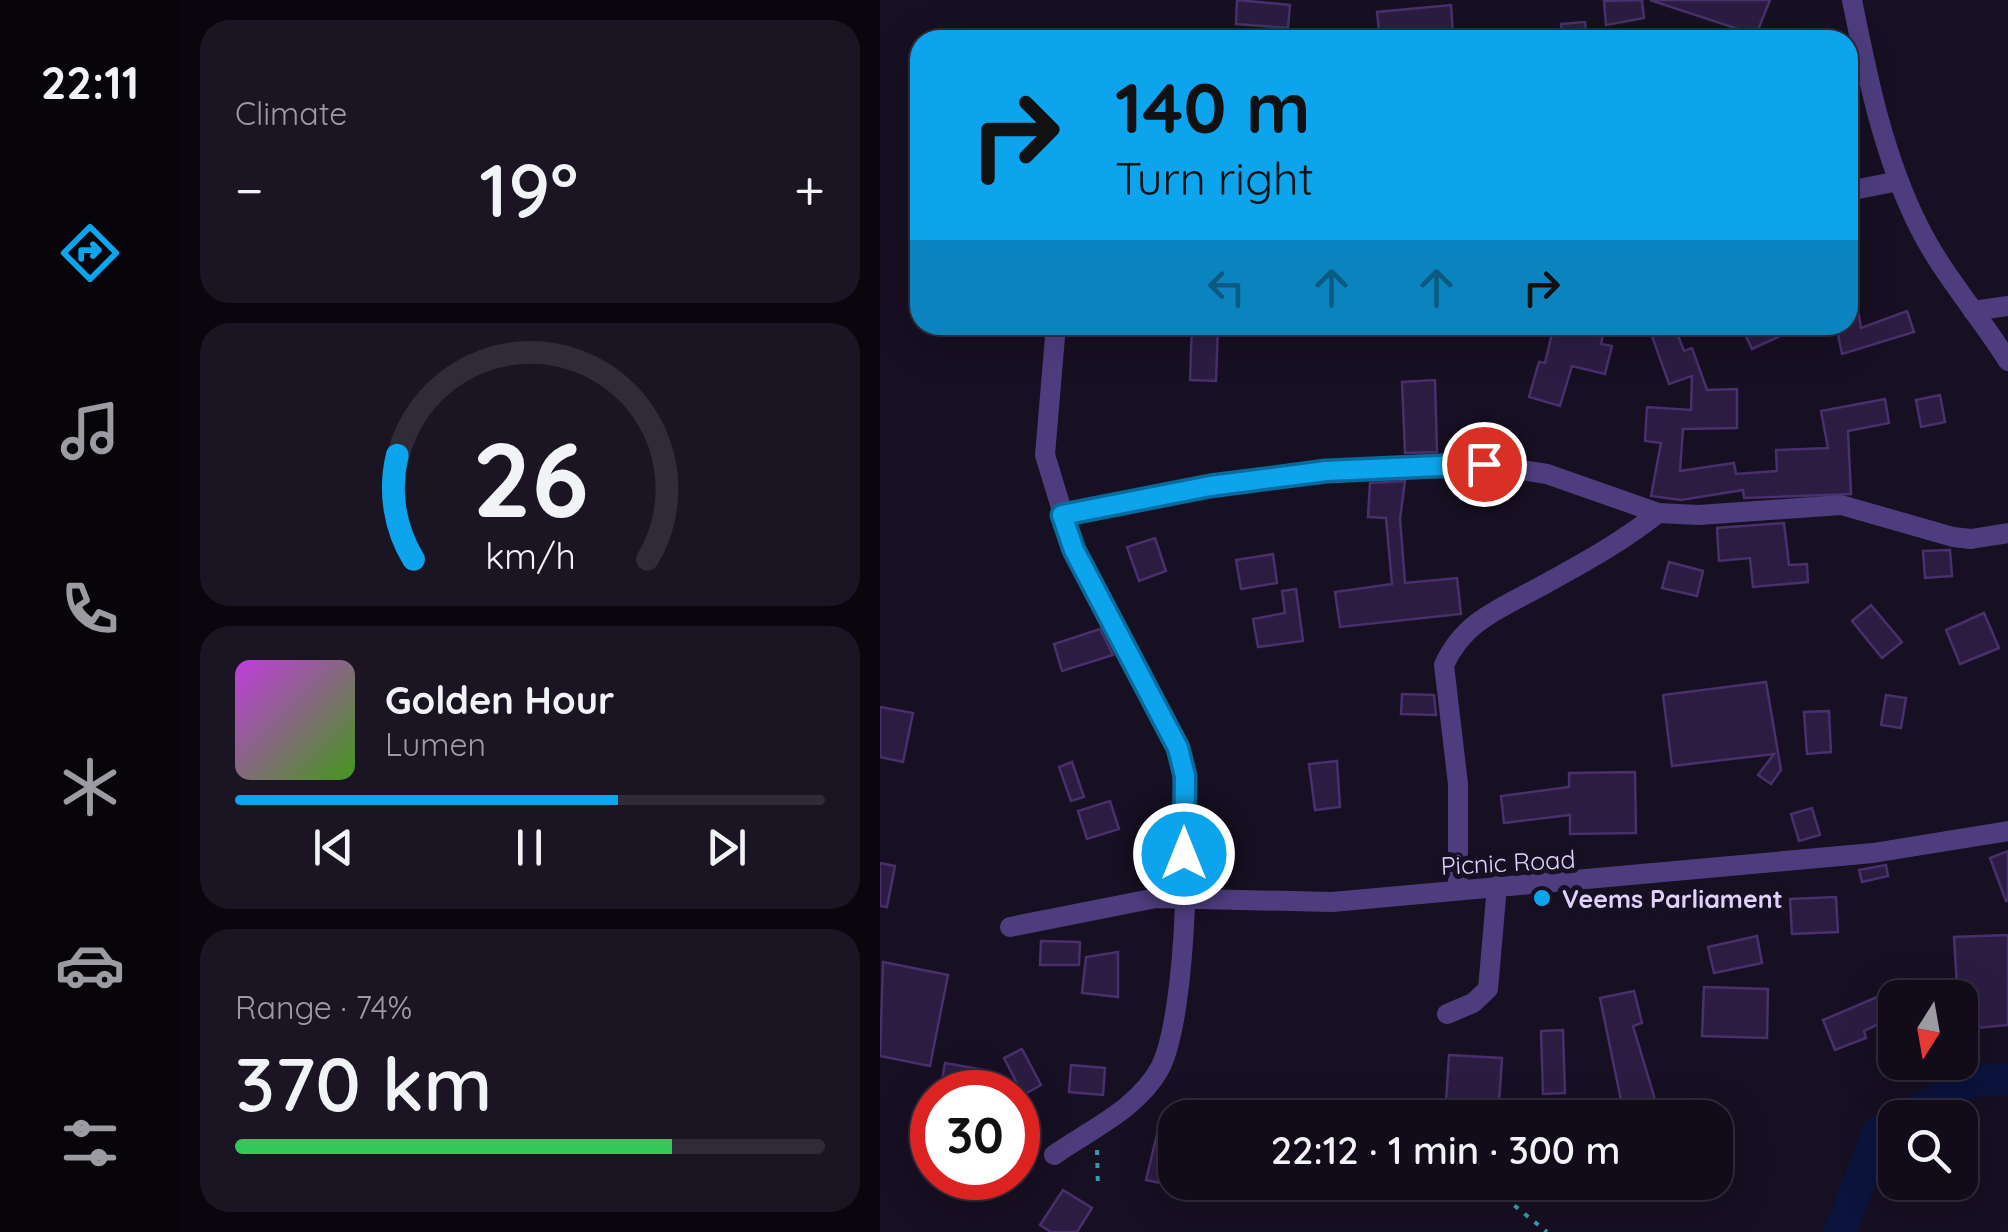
<!DOCTYPE html>
<meta charset="utf-8">
<style>
body{margin:0;font-family:Quicksand,sans-serif;background:#1a1423;color:#f1f3f6;height:100vh;display:flex;flex-direction:column;font-size:38px;white-space:nowrap}
*{box-sizing:border-box;margin:0}
p{font-size:32px;color:#9c9ba2}
.icon{flex:none;width:55px;height:55px;fill:none;stroke:currentColor;stroke-width:2;stroke-linecap:round;stroke-linejoin:round}
.map{position:relative;flex:1;overflow:hidden}
.sheet{display:flex;flex-direction:column;gap:20px;padding:20px;background:#09060e;width:700px}
.sheet>*{flex:none}
.guide{position:absolute;left:30px;top:30px;width:948px;height:305px;border-radius:30px;box-shadow:0 10px 40px #0002,0 0 0 2px #302b39;background:#0da4ee;color:#111;overflow:hidden}
.needle{width:65px;rotate:191deg}
.controls{position:absolute;left:998px;top:980px;display:grid;gap:20px}
.controls a{display:grid;place-items:center;width:100px;height:100px;border-radius:20px;background:#110b1a;box-shadow:0 10px 40px #0002,0 0 0 2px #302b39;font-size:50px}
.speed{position:absolute;left:30px;top:1070px;display:flex;gap:20px;font-size:50px;font-weight:700;text-align:center}
.speed>*{display:grid;place-content:center;width:130px;height:130px;border-radius:50%;background:#110b1a;box-shadow:0 10px 40px #0002,0 0 0 2px #302b39;line-height:1}
.speed .limit{border:15px solid #d22;background:#fff;color:#111}
.pin{position:absolute;display:grid;place-items:center;width:85px;height:85px;color:#fff;margin:-42px;border:5px solid #fff;border-radius:50%;box-shadow:0 2px 10px #0007}
.me{position:absolute;width:110px;margin:-55px;rotate:0deg;stroke-linejoin:round;filter:drop-shadow(0 0 8px #0008)}
.turn{display:flex;align-items:center;gap:35px;height:210px;padding:0 40px;font-size:45px}
.turn .icon{width:130px;height:130px;stroke-width:2.5}
.turn b{display:block;font-size:70px;line-height:85px}
.lanes{display:flex;align-items:center;height:95px;padding:0 40px;background:#0003;justify-content:center;gap:50px;direction:ltr}
.lanes .off{opacity:.35}
.big{font-size:75px;font-weight:600;line-height:1.1}
.sheet .card{flex:1;display:flex;flex-direction:column;justify-content:center;gap:15px;min-width:0;padding:0 35px;border-radius:30px;background:#1a1423}
.sheet .dial{align-items:center;gap:0}
.dial svg{height:260px;overflow:visible;fill:none;stroke:#302b39;stroke-width:7;stroke-linecap:round;text-anchor:middle}
.dial text{fill:#f1f3f6;stroke:none}
.song{display:flex;align-items:center;gap:30px}
.cover{width:120px;height:120px;border-radius:15px;background:linear-gradient(135deg,hsl(290 70% 55%),hsl(100 70% 35%))}
.played{height:10px;border-radius:5px;background:linear-gradient(90deg,#0da4ee 65%,#302b39 65%)}
.keys{display:flex;justify-content:space-around;direction:ltr}
.heat{display:flex;justify-content:space-between;align-items:center;font-size:55px;direction:ltr}
.charge{height:15px;border-radius:8px;background:linear-gradient(90deg,#34c759 74%,#302b39 0)}
.trip{position:absolute;left:278px;top:1100px;width:575px;height:100px;border-radius:30px;background:#110b1a;box-shadow:0 10px 40px #0002,0 0 0 2px #302b39;font-weight:600;line-height:100px;text-align:center}
main{display:flex;flex:1;min-height:0}
.dock{display:flex;flex-direction:column;width:180px;justify-content:space-around;align-items:center;background:#07040a;color:#9c9ba2}
.dock .icon{width:70px;height:70px}
.dock .on{color:#0da4ee}
.dock b{font-size:45px;color:#f1f3f6}
.map>svg:first-child{display:block}
.lines{fill:none;stroke-linecap:round;stroke-linejoin:round}
.river{stroke:#0c133d;stroke-width:32}
.building{fill:#2c1c42;stroke:#492f6c;stroke-width:2.5}
.path{stroke:#359aae;stroke-width:4;stroke-dasharray:5 8;stroke-linecap:butt}
.minor{stroke:#4e3d7e;stroke-width:20}
.route-casing{stroke:#086b9b;stroke-width:25}
.route{stroke:#0da4ee;stroke-width:18}
.poi-dot{fill:#0da4ee;stroke:#170f22;stroke-width:4}
.labels{text-anchor:middle;dominant-baseline:central;stroke-width:10;stroke-linejoin:round;paint-order:stroke}
.street-label{font-size:25px;fill:#e1d2fd;stroke:#170f22}
.poi-label{font-size:25px;font-weight:bold;fill:#e1d2fd;stroke:#170f22;text-anchor:start}
</style>
<main>
<nav class="dock">
<b>22:11</b>
<svg class="icon on" aria-label="directions" viewBox="0 0 24 24"><path d="M12 3l9 9-9 9-9-9zM9 14v-3h6M13 9l2 2-2 2"/></svg>
<svg class="icon" aria-label="music" viewBox="0 0 24 24"><path d="M9 18V5l10-2v13"/><circle cx="6" cy="18" r="3"/><circle cx="16" cy="16" r="3"/></svg>
<svg class="icon" aria-label="phone" viewBox="0 0 24 24"><path d="M5 4h4l2 5-3 2q2 4 5 5l2-3 5 2v4C11 20 4 13 5 4z"/></svg>
<svg class="icon" aria-label="climate" viewBox="0 0 24 24"><path d="M12 3v18M4 7l16 10M4 17L20 7"/></svg>
<svg class="icon" aria-label="car" viewBox="0 0 24 24"><path d="M5 17H2v-5l4-1 3-4h7l3 4 3 1v5h-3M9 17h6M6 11h13"/><circle cx="7" cy="17" r="2"/><circle cx="17" cy="17" r="2"/></svg>
<svg class="icon" aria-label="filters" viewBox="0 0 24 24"><path d="M4 7h16M4 17h16"/><circle cx="9" cy="7" r="2"/><circle cx="15" cy="17" r="2"/></svg>
</nav>
<section class="sheet">
<div class="card"><p>Climate</p>
<div class="heat"><a>−</a><b class="big">19°</b><a>+</a></div>
</div>
<div class="card dial"><svg viewBox="0 0 100 80">
<path d="M14 69A42 42 0 1 1 86 69"/>
<path d="M14 69A42 42 0 0 1 9 37" stroke="#0da4ee"/>
<text x="50" y="56" font-size="32" font-weight="700">26</text>
<text x="50" y="72" font-size="11">km/h</text>
</svg></div>
<div class="card">
<div class="song"><i class="cover"></i><div><b>Golden Hour</b><p>Lumen</p></div></div>
<div class="played"></div>
<div class="keys"><svg class="icon" aria-label="previous" viewBox="0 0 24 24"><path d="M18 5L8 12l10 7zM5 5v14"/></svg><svg class="icon" aria-label="pause" viewBox="0 0 24 24"><path d="M8 5v14M16 5v14"/></svg><svg class="icon" aria-label="next" viewBox="0 0 24 24"><path d="M6 5l10 7-10 7zM19 5v14"/></svg></div>
</div>
<div class="card"><p>Range · 74%</p><b class="big">370 km</b><div class="charge"></div></div>
</section>
<div class="map">
<svg width="1128" height="1232" viewBox="0 0 1128 1232">
<rect width="100%" height="100%" fill="#170f22"/>
<g class="lines">
<g class="river">
<polyline points="1025,1118 1091,1081 1128,1079"/>
<polyline points="960,1232 998,1133 1015,1123"/>
</g>
</g>
<g class="building">
<polygon points="357,0 410,5 408,28 356,24"/>
<polygon points="762,0 764,18 726,25 724,1"/>
<polygon points="770,0 890,0 876,35"/>
<polygon points="571,5 573,35 500,40 497,12"/>
<polygon points="705,22 707,40 683,40 681,24"/>
<polygon points="975,293 981,328 1027,311 1034,332 962,354 956,325 968,325 968,294"/>
<polygon points="312,325 338,325 336,381 310,380"/>
<polygon points="674,325 725,325 721,344 732,346 725,374 692,366 680,406 649,397 659,362 665,363"/>
<polygon points="768,325 794,325 804,351 812,348 827,390 857,389 857,428 803,429 800,471 854,463 856,474 897,471 896,450 948,448 941,411 1005,399 1009,423 968,431 971,494 864,498 863,490 801,500 771,496 781,443 765,441 767,407 811,410 812,376 789,384"/>
<polygon points="873,325 924,325 872,349 863,330"/>
<polygon points="555,380 557,452 525,453 522,382"/>
<polygon points="1060,395 1065,422 1041,427 1036,400"/>
<polygon points="525,481 520,519 525,583 577,578 581,614 460,627 455,592 512,584 506,518 488,517 490,483"/>
<polygon points="904,523 909,565 927,564 928,582 873,587 870,558 839,561 837,528"/>
<polygon points="275,538 286,571 259,581 247,547"/>
<polygon points="1070,550 1072,576 1045,578 1043,551"/>
<polygon points="393,554 397,583 361,589 356,560"/>
<polygon points="789,562 823,571 817,596 782,588"/>
<polygon points="416,589 423,641 378,647 373,619 405,613 402,591"/>
<polygon points="991,605 1022,642 1002,658 972,621"/>
<polygon points="1104,613 1119,648 1080,664 1066,630"/>
<polygon points="220,629 233,655 182,671 174,644"/>
<polygon points="886,682 901,770 891,784 878,775 894,754 792,766 783,695"/>
<polygon points="522,694 554,695 556,715 521,714"/>
<polygon points="1006,695 1026,698 1021,728 1001,725"/>
<polygon points="0,707 33,713 23,762 0,757"/>
<polygon points="949,711 951,752 927,754 924,712"/>
<polygon points="457,761 460,807 435,810 429,764"/>
<polygon points="192,762 204,797 191,801 179,767"/>
<polygon points="755,772 756,833 690,834 690,815 624,823 621,796 689,787 689,773"/>
<polygon points="230,801 239,829 207,839 198,811"/>
<polygon points="932,808 940,835 919,841 911,814"/>
<polygon points="1128,851 1128,901 1126,901 1110,858"/>
<polygon points="0,863 15,866 7,907 0,906"/>
<polygon points="1006,865 1008,876 982,882 979,870"/>
<polygon points="956,897 958,932 912,934 910,899"/>
<polygon points="1128,935 1128,1025 1087,1029 1083,986 1077,986 1074,937"/>
<polygon points="877,936 882,963 834,973 828,947"/>
<polygon points="161,941 200,942 199,965 160,965"/>
<polygon points="238,952 238,997 202,993 206,957"/>
<polygon points="3,962 68,975 50,1066 0,1056"/>
<polygon points="824,987 888,989 887,1038 822,1036"/>
<polygon points="754,991 762,1023 753,1026 776,1103 743,1110 720,998"/>
<polygon points="1009,992 1015,1016 984,1031 986,1038 955,1050 943,1020"/>
<polygon points="683,1030 685,1093 663,1094 661,1031"/>
<polygon points="142,1049 161,1085 143,1095 124,1058"/>
<polygon points="569,1055 622,1058 618,1118 565,1118"/>
<polygon points="65,1063 99,1069 94,1092 60,1092"/>
<polygon points="191,1065 225,1068 223,1095 189,1092"/>
<polygon points="280,1122 295,1126 295,1186 266,1180"/>
<polygon points="690,1182 712,1182 711,1198 690,1197"/>
<polygon points="183,1190 212,1208 197,1232 171,1232 160,1225"/>
</g>
<g class="lines">
<g class="path">
<polyline points="217,1150 218,1189"/>
<polyline points="626,1182 630,1202 667,1232"/>
</g>
<g class="minor">
<path d="M972,0C988,79 1003,155 1039,227C1063,275 1100,316 1128,361"/>
<polyline points="968,191 1019,181"/>
<polyline points="1093,311 1128,306"/>
<polyline points="182,515 330,486 445,471 604,464 667,474 778,513 819,515 961,505 1073,537 1091,539 1128,533"/>
<path d="M578,887V784L564,665C585,619 624,607 665,584C703,563 745,540 778,513"/>
<polyline points="130,927 276,898 452,902 993,853 1128,831"/>
<polyline points="567,1014 593,1003 608,989 617,886"/>
<path d="M174,1155C209,1130 258,1109 280,1068C308,1014 312,808 298,748L194,550L165,455L176,325"/>
</g>
</g>
<g class="lines">
<g class="route-casing">
<polyline id="route" points="304,854 305,776 298,748 194,550 182,515 330,486 446,471 604,464"/>
</g>
<use href="#route" class="route"/>
</g>
<circle class="poi-dot" cx="662" cy="898" r="10"/>
<g class="labels">
<g class="street-label">
<text transform="translate(628 862) rotate(-3)">Picnic Road</text>
</g>
<g class="poi-label">
<text x="682" y="898">Veems Parliament</text>
</g>
</g>
</svg>
<div class="controls">
<a><svg class="needle" viewBox="-14 -14 28 28"><path d="M0-13l5 13h-10z" fill="#e53935"/><path d="M0 13l5-13h-10z" fill="#9c9ba2"/></svg></a>
<a><svg class="icon" aria-label="search" viewBox="0 0 24 24"><circle cx="10" cy="10" r="6"/><path d="M15 15l6 6"/></svg></a>
</div>
<div class="speed"><div class="limit">30</div></div>
<div class="pin" style="left:604px;top:464px;background:#d93025"><svg class="icon" aria-label="arrive" viewBox="0 0 24 24"><path d="M6 21V4h12l-3 4 3 4H6"/></svg></div>
<svg class="me" style="left:304px;top:854px" viewBox="-20 -20 40 40"><circle r="17" fill="#0da4ee" stroke="#fff" stroke-width="3"/><path d="M0-11L8 9 0 5-8 9z" fill="#fff"/></svg>
<div class="trip">22:12 · 1 min · 300 m</div>
<div class="guide">
<div class="turn"><svg class="icon" aria-label="right" viewBox="0 0 24 24"><path d="M7 20v-9h11M14 6l5 5-5 5"/></svg><div><b>140 m</b>Turn right</div></div>
<div class="lanes"><svg class="icon off" aria-label="left" viewBox="0 0 24 24"><path d="M17 20v-9H6M10 6l-5 5 5 5"/></svg><svg class="icon off" aria-label="ahead" viewBox="0 0 24 24"><path d="M12 20V5M6 11l6-6 6 6"/></svg><svg class="icon off" aria-label="ahead" viewBox="0 0 24 24"><path d="M12 20V5M6 11l6-6 6 6"/></svg><svg class="icon" aria-label="right" viewBox="0 0 24 24"><path d="M7 20v-9h11M14 6l5 5-5 5"/></svg></div>
</div>
</div>
</main>
